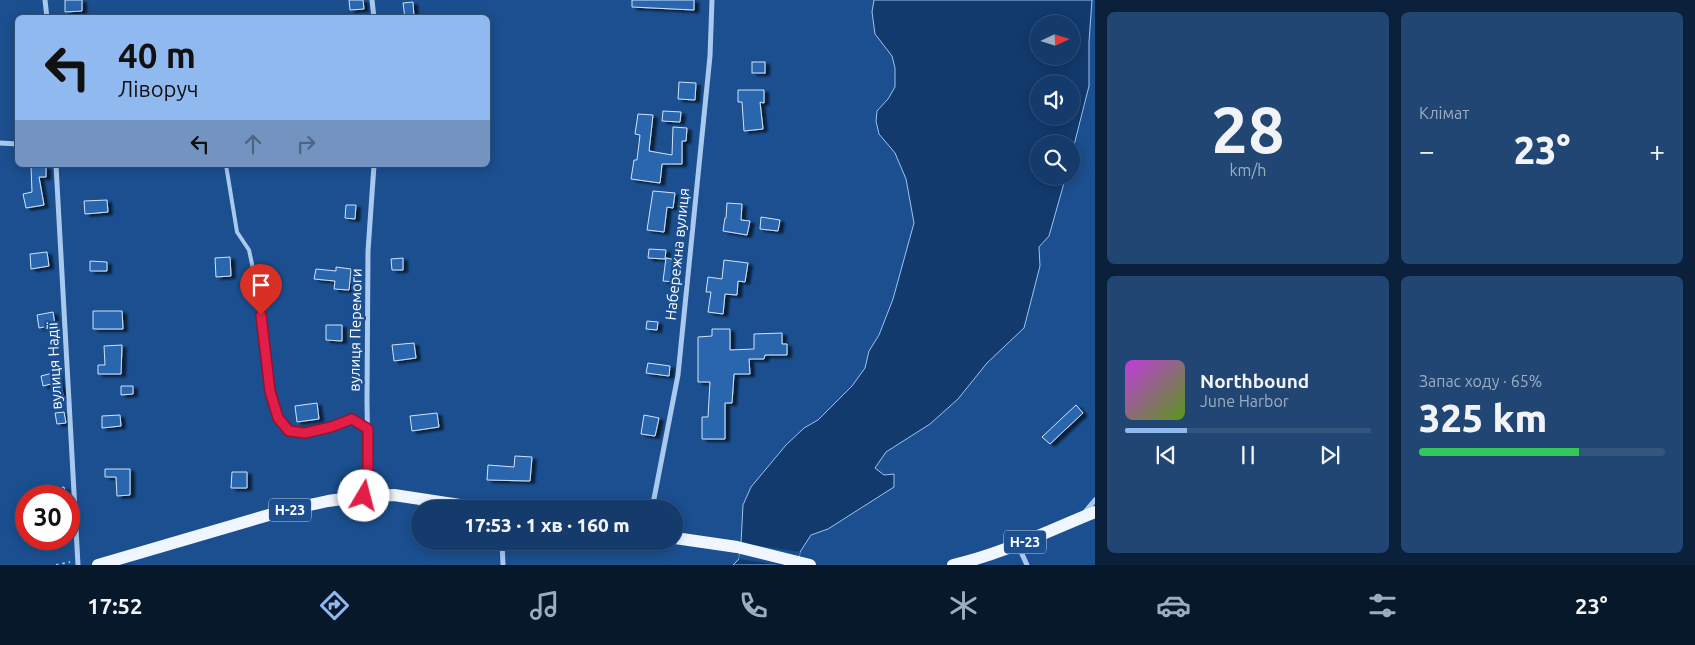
<!DOCTYPE html>
<html lang="uk">
<meta charset="utf-8">
<style>
body{margin:0;font-family:Ubuntu,sans-serif;background:#214673;color:#f1f3f6;height:100vh;display:flex;flex-direction:column;font-size:19px;white-space:nowrap}
*{box-sizing:border-box;margin:0}
p{font-size:16px;color:#9dadc1}
.icon{flex:none;width:28px;height:28px;fill:none;stroke:currentColor;stroke-width:2;stroke-linecap:round;stroke-linejoin:round}
.map{position:relative;flex:1;overflow:hidden}
.sheet{display:flex;flex-direction:column;gap:12px;padding:12px;background:#0b203b;width:600px}
.sheet>*{flex:none}
.hud{position:absolute;left:15px;top:15px;width:475px;height:152px;border-radius:8px;box-shadow:0 2px 12px #0003,0 0 0 1px #33557e;background:#90b9f0;color:#111;overflow:hidden}
.needle{width:32px;rotate:86deg}
.fabs{position:absolute;left:1030px;top:15px;display:grid;gap:10px}
.fabs a{display:grid;place-items:center;width:50px;height:50px;border-radius:50%;background:#143b6b;box-shadow:0 2px 12px #0003,0 0 0 1px #33557e;font-size:25px}
.speed{position:absolute;left:15px;top:485px;display:flex;gap:10px;font-size:25px;font-weight:700;text-align:center}
.speed>*{display:grid;place-content:center;width:65px;height:65px;border-radius:50%;background:#143b6b;box-shadow:0 2px 12px #0003,0 0 0 1px #33557e;line-height:1}
.speed .limit{border:8px solid #d22;background:#fff;color:#111}
.pin{position:absolute;display:grid;place-items:center;width:42px;height:42px;color:#fff;margin:-51px -21px;border-radius:50% 50% 50% 0;rotate:-45deg;box-shadow:0 0 5px #0007}
.pin .icon{rotate:45deg}
.me{position:absolute;width:55px;margin:-28px;rotate:8deg;stroke-linejoin:round;filter:drop-shadow(0 0 4px #0008)}
.turn{display:flex;align-items:center;gap:18px;height:105px;padding:0 20px;font-size:22px}
.turn .icon{width:65px;height:65px;stroke-width:2.5}
.turn b{display:block;font-size:35px;line-height:42px}
.lanes{display:flex;align-items:center;height:48px;padding:0 20px;background:#0003;justify-content:center;gap:25px;direction:ltr}
.lanes .off{opacity:.35}
.big{font-size:38px;font-weight:800;line-height:1.1}
.sheet .tile{flex:1;display:flex;flex-direction:column;justify-content:center;gap:8px;min-width:0;padding:0 18px;border-radius:8px;background:#214673}
.sheet .dial{align-items:center;gap:0}
.dial b{font-size:65px;line-height:1}
.song{display:flex;align-items:center;gap:15px}
.cover{width:60px;height:60px;border-radius:8px;background:linear-gradient(135deg,hsl(290 70% 55%),hsl(90 70% 35%))}
.played{height:5px;border-radius:2px;background:linear-gradient(90deg,#90b9f0 25%,#33557e 25%)}
.keys{display:flex;justify-content:space-around;direction:ltr}
.heat{display:flex;justify-content:space-between;align-items:center;font-size:28px;direction:ltr}
.charge{height:8px;border-radius:4px;background:linear-gradient(90deg,#34c759 65%,#33557e 0)}
.sheet .tiles{flex:1;display:grid;gap:12px;grid-template-columns:repeat(2,1fr)}
.trip{position:absolute;left:411px;top:500px;width:272px;height:50px;border-radius:25px;background:#143b6b;box-shadow:0 2px 12px #0003,0 0 0 1px #33557e;font-weight:800;line-height:50px;text-align:center}
.tab-bar{display:flex;height:80px;justify-content:space-around;align-items:center;background:#08182b;color:#9dadc1}
.tab-bar .icon{width:35px;height:35px}
.tab-bar .current{color:#90b9f0}
.tab-bar b{font-size:22px;color:#f1f3f6}
main{display:flex;flex:1;min-height:0}
.map>svg:first-child{display:block}
.water{fill:#123a6d;stroke:#9cc4f0;fill-rule:evenodd}
.pier{fill:#1b4f8f}
.building{fill:#2a66ad;stroke:#cfe3fa;filter:url(#shadow)}
.lines{fill:none;stroke-linecap:round;stroke-linejoin:round}
.path{stroke:#a9c9ee;stroke-width:2;stroke-dasharray:2.5 4;stroke-linecap:butt}
.service{stroke:#a9c9ee;stroke-width:4}
.minor{stroke:#a9c9ee;stroke-width:5}
.primary{stroke:#f0f6ff;stroke-width:12}
.route-casing{stroke:#92132f;stroke-width:12}
.route{stroke:#e11d48;stroke-width:9}
.labels{text-anchor:middle;dominant-baseline:central;stroke-width:5;stroke-linejoin:round;paint-order:stroke}
.shield{fill:#1b4f8f;stroke:#bbcadd;stroke-width:1}
.shield-label{font-size:14px;font-weight:bold;fill:#fff}
.street-label{font-size:15px;fill:#fff;stroke:#1b4f8f}
</style>
<main>
<div class="map">
<svg width="1095" height="565" viewBox="0 0 1095 565">
<defs>
<filter id="shadow"><feDropShadow dx="4.5" dy="2.5" stdDeviation="1" flood-color="#0009"/></filter>
</defs>
<rect width="100%" height="100%" fill="#1b4f8f"/>
<path class="water" d="M874,0H1092L1089,42V86L1071,157V144H1039V176H1066L1049,236L1039,247L1040,266L1024,328L987,363L958,399L930,424L886,452L875,468L884,475L894,474V487L828,529L811,535L800,552L798,565H733L739,559L741,543L743,505L751,487L786,445L804,428L818,420L852,386L865,368L869,351L879,335L893,299L914,223L906,179L895,153L879,134L876,121L877,111L888,99L895,87V68L892,56L875,34L872,12ZM1039,24H1071V56H1039ZM1039,84H1071V116H1039Z"/>
<polygon class="pier" points="741,543 800,552 798,565 779,565 739,559"/>
<g class="building">
<polygon points="65,0 82,0 82,11 65,12"/>
<polygon points="349,0 363,0 364,9 350,10"/>
<polygon points="632,0 694,0 694,10 632,7"/>
<polygon points="413,2 414,18 405,18 403,3"/>
<rect x="752" y="62" width="13" height="11"/>
<polygon points="679,82 696,83 695,100 678,99"/>
<polygon points="738,90 764,90 764,103 760,102 763,129 744,131 742,102 738,102"/>
<polygon points="663,111 681,112 680,122 662,121"/>
<polygon points="638,114 653,115 649,151 672,155 673,127 687,128 686,141 682,141 682,164 662,164 660,183 631,179 634,160 637,160 640,135 635,134"/>
<polygon points="31,166 46,167 46,177 39,177 44,205 26,208 23,194 32,192"/>
<polygon points="653,191 675,193 673,208 667,207 664,232 647,230"/>
<polygon points="107,200 108,212 85,214 84,201"/>
<polygon points="727,203 742,204 741,220 750,221 747,235 723,231 725,218 726,218"/>
<polygon points="346,205 356,205 355,219 345,218"/>
<polygon points="761,217 780,220 778,231 760,229"/>
<polygon points="649,249 666,250 665,259 648,258"/>
<polygon points="47,252 49,266 31,269 30,254"/>
<polygon points="230,257 231,276 216,277 215,258"/>
<polygon points="403,258 403,270 392,270 391,259"/>
<polygon points="666,258 677,260 675,282 663,281"/>
<polygon points="724,260 748,263 745,282 738,281 737,295 725,294 723,314 708,312 711,292 706,292 708,277 722,279"/>
<polygon points="90,261 107,262 107,271 90,271"/>
<polygon points="336,267 351,269 349,290 334,289 335,281 314,279 316,269 336,271"/>
<polygon points="93,311 122,311 123,329 93,329"/>
<polygon points="53,312 55,325 39,328 37,315"/>
<polygon points="647,321 658,322 657,330 646,329"/>
<polygon points="326,325 342,325 342,341 326,340"/>
<polygon points="712,329 730,329 730,350 754,349 754,334 782,333 782,344 787,344 787,355 765,355 764,359 749,359 750,374 734,374 732,403 725,403 725,439 702,439 702,417 708,417 710,382 698,382 698,337 712,336"/>
<polygon points="414,343 416,358 394,361 392,345"/>
<polygon points="122,345 121,374 98,374 98,365 105,365 104,346"/>
<polygon points="648,363 670,366 669,376 646,373"/>
<polygon points="57,372 63,395 53,397 51,384 43,386 41,376"/>
<polygon points="121,386 133,386 133,394 121,395"/>
<polygon points="317,403 319,419 297,422 295,406"/>
<polygon points="1076,405 1083,413 1050,444 1042,437"/>
<polygon points="64,412 66,423 57,424 55,413"/>
<polygon points="437,413 439,427 412,431 410,416"/>
<polygon points="120,415 121,426 102,428 102,416"/>
<polygon points="644,415 659,418 655,436 641,434"/>
<polygon points="515,456 532,457 530,481 487,480 488,465 514,467"/>
<polygon points="105,469 130,469 130,495 117,496 116,477 105,477"/>
<polygon points="232,472 247,472 247,488 231,488"/>
<polygon points="64,487 67,496 41,496 40,492"/>
</g>
<g class="lines">
<polyline class="path" points="56,565 70,562"/>
<polyline class="service" points="226,165 237,232 249,250 255,278 270,391 278,418 289,431 305,433 331,427 352,419 368,429"/>
<g class="minor">
<polyline points="45,0 47,18"/>
<polyline points="372,0 374,18"/>
<polyline points="0,143 18,144"/>
<polyline points="56,165 78,565"/>
<polyline points="364,496 368,471 367,401 368,251 374,165"/>
<polyline points="652,509 678,375 710,56 712,0"/>
<polyline points="1085,512 1095,500"/>
<polyline points="502,541 503,565"/>
<polyline points="1018,545 1027,565"/>
</g>
<g class="primary">
<polyline points="675,538 737,547 810,565"/>
<polyline points="98,565 286,510 328,501 364,496 394,495 486,509"/>
<path d="M953,565C1002,554 1048,531 1095,512"/>
</g>
</g>
<g class="lines">
<g class="route-casing">
<polyline id="route" points="261,315 270,391 278,418 289,431 305,433 331,427 352,419 368,429 368,471 364,496"/>
</g>
<use href="#route" class="route"/>
</g>
<g class="labels">
<g class="shield">
<rect x="269" y="498.5" width="42" height="23" rx="4"/>
<rect x="1004" y="530.5" width="42" height="23" rx="4"/>
</g>
<g class="shield-label">
<text x="290" y="510">Н-23</text>
<text x="1025" y="542">Н-23</text>
</g>
<g class="street-label">
<text transform="translate(677 254) rotate(-84)">Набережна вулиця</text>
<text transform="translate(355 330) rotate(-89)">вулиця Перемоги</text>
<text transform="translate(54 366) rotate(-93)">вулиця Надії</text>
</g>
</g>
</svg>
<div class="fabs">
<a><svg class="needle" viewBox="-14 -14 28 28"><path d="M0-13l5 13h-10z" fill="#e53935"/><path d="M0 13l5-13h-10z" fill="#9dadc1"/></svg></a>
<a><svg class="icon" aria-label="sound" viewBox="0 0 24 24"><path d="M4 9h4l5-4v14l-5-4H4zM17 9q2 3 0 6"/></svg></a>
<a><svg class="icon" aria-label="search" viewBox="0 0 24 24"><circle cx="10" cy="10" r="6"/><path d="M15 15l6 6"/></svg></a>
</div>
<div class="speed"><div class="limit">30</div></div>
<div class="pin" style="left:261px;top:315px;background:#d93025"><svg class="icon" aria-label="arrive" viewBox="0 0 24 24"><path d="M6 21V4h12l-3 4 3 4H6"/></svg></div>
<svg class="me" style="left:364px;top:496px" viewBox="-20 -20 40 40"><circle r="19" fill="#fff"/><path d="M0-13L10 11 0 6-10 11z" fill="#e11d48"/></svg>
<div class="trip">17:53 · 1 хв · 160 m</div>
<div class="hud">
<div class="turn"><svg class="icon" aria-label="left" viewBox="0 0 24 24"><path d="M17 20v-9H6M10 6l-5 5 5 5"/></svg><div><b>40 m</b>Ліворуч</div></div>
<div class="lanes"><svg class="icon" aria-label="left" viewBox="0 0 24 24"><path d="M17 20v-9H6M10 6l-5 5 5 5"/></svg><svg class="icon off" aria-label="ahead" viewBox="0 0 24 24"><path d="M12 20V5M6 11l6-6 6 6"/></svg><svg class="icon off" aria-label="right" viewBox="0 0 24 24"><path d="M7 20v-9h11M14 6l5 5-5 5"/></svg></div>
</div>
</div>
<section class="sheet">
<div class="tiles">
<div class="tile dial"><b>28</b><p>km/h</p></div>
<div class="tile"><p>Клімат</p>
<div class="heat"><a>−</a><b class="big">23°</b><a>+</a></div>
</div>
<div class="tile">
<div class="song"><i class="cover"></i><div><b>Northbound</b><p>June Harbor</p></div></div>
<div class="played"></div>
<div class="keys"><svg class="icon" aria-label="previous" viewBox="0 0 24 24"><path d="M18 5L8 12l10 7zM5 5v14"/></svg><svg class="icon" aria-label="pause" viewBox="0 0 24 24"><path d="M8 5v14M16 5v14"/></svg><svg class="icon" aria-label="next" viewBox="0 0 24 24"><path d="M6 5l10 7-10 7zM19 5v14"/></svg></div>
</div>
<div class="tile"><p>Запас ходу · 65%</p><b class="big">325 km</b><div class="charge"></div></div>
</div>
</section>
</main>
<nav class="tab-bar">
<b>17:52</b>
<svg class="icon current" aria-label="directions" viewBox="0 0 24 24"><path d="M12 3l9 9-9 9-9-9zM9 14v-3h6M13 9l2 2-2 2"/></svg>
<svg class="icon" aria-label="music" viewBox="0 0 24 24"><path d="M9 18V5l10-2v13"/><circle cx="6" cy="18" r="3"/><circle cx="16" cy="16" r="3"/></svg>
<svg class="icon" aria-label="phone" viewBox="0 0 24 24"><path d="M5 4h4l2 5-3 2q2 4 5 5l2-3 5 2v4C11 20 4 13 5 4z"/></svg>
<svg class="icon" aria-label="climate" viewBox="0 0 24 24"><path d="M12 3v18M4 7l16 10M4 17L20 7"/></svg>
<svg class="icon" aria-label="car" viewBox="0 0 24 24"><path d="M5 17H2v-5l4-1 3-4h7l3 4 3 1v5h-3M9 17h6M6 11h13"/><circle cx="7" cy="17" r="2"/><circle cx="17" cy="17" r="2"/></svg>
<svg class="icon" aria-label="filters" viewBox="0 0 24 24"><path d="M4 7h16M4 17h16"/><circle cx="9" cy="7" r="2"/><circle cx="15" cy="17" r="2"/></svg>
<b>23°</b>
</nav>
